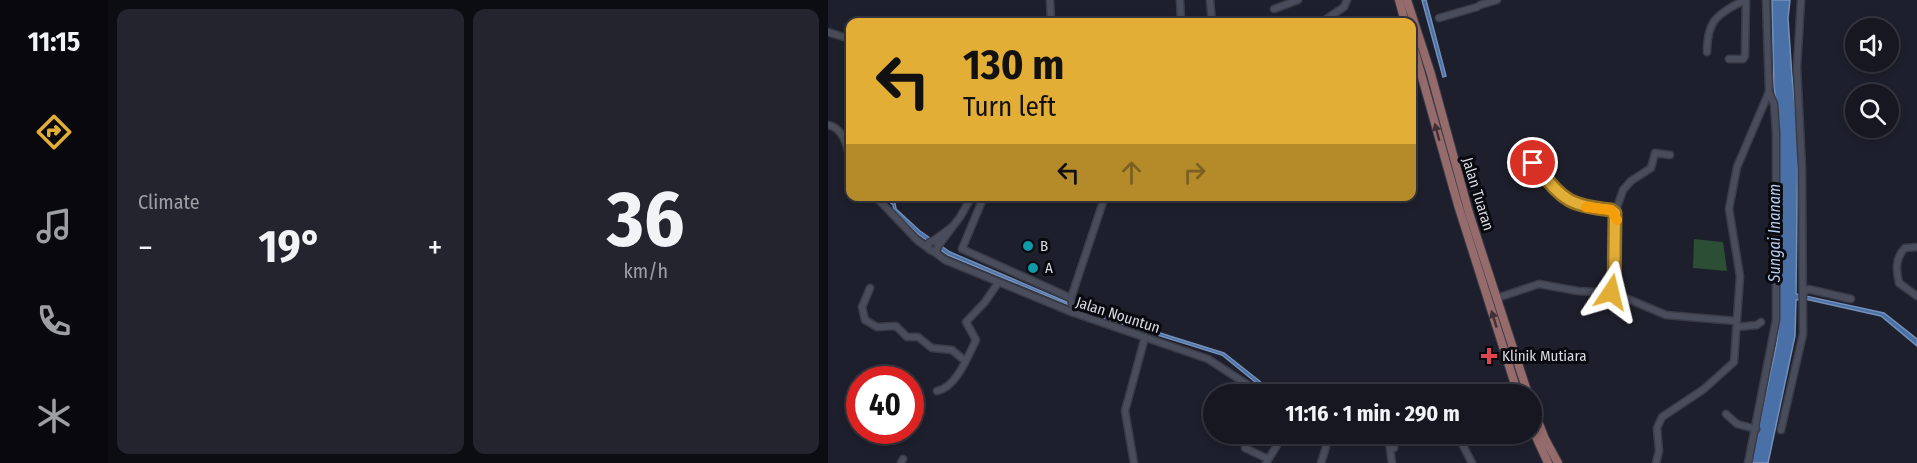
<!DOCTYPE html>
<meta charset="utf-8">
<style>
body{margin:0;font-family:"Fira Sans Condensed",sans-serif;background:#23242e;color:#f1f3f6;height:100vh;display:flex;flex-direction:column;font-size:22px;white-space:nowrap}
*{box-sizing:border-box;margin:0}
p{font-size:20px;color:#9e9fa5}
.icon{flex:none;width:33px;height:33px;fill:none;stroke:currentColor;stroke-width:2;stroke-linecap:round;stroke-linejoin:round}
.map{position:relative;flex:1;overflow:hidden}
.sheet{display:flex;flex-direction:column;gap:9px;padding:9px;background:#0c0d12;width:720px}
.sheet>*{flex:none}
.hud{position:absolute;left:18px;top:18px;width:570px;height:183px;border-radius:12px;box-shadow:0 3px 9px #0003,0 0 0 2px #35363f;background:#e3ae35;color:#111;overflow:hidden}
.tools{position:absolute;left:1017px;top:18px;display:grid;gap:12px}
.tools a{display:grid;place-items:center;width:54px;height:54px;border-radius:50%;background:#161721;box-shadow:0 3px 9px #0003,0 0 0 2px #35363f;font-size:30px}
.speed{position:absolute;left:18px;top:366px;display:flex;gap:12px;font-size:30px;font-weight:700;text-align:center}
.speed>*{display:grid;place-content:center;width:78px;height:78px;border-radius:50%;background:#161721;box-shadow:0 3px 9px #0003,0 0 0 2px #35363f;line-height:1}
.speed .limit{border:9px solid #d22;background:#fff;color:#111}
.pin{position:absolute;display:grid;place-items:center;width:51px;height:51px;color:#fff;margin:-26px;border:3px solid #fff;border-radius:50%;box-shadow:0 2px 6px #0007}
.me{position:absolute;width:66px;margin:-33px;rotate:10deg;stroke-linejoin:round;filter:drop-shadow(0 0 4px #0008)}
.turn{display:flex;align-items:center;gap:21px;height:126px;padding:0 18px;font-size:27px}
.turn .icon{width:78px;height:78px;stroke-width:2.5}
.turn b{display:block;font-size:42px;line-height:51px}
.lanes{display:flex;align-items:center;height:57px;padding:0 18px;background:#0003;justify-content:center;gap:30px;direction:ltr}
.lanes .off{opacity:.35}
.big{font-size:45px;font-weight:700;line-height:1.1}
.sheet .widget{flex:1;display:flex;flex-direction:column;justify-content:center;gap:9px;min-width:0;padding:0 21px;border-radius:12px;background:#23242e}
.sheet .dial{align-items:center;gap:0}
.dial b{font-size:78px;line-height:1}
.heat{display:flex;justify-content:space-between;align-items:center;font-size:33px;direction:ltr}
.sheet .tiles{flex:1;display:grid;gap:9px;grid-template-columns:repeat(2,1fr)}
.trip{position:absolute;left:375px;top:384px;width:339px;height:60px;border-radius:30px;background:#161721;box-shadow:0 3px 9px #0003,0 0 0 2px #35363f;font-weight:700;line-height:60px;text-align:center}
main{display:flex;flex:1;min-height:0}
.dock{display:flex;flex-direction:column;width:108px;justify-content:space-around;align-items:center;background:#09090d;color:#9e9fa5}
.dock .icon{width:42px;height:42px}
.dock .selected{color:#e3ae35}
.dock b{font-size:27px;color:#f1f3f6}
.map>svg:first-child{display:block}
.green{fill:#2b4e34}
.water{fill:#4970a7;stroke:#7490b9;stroke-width:1.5}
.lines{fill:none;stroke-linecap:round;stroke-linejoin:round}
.minor-casing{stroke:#3a3b46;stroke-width:9}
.major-casing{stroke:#3a3b46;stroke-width:10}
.minor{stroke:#494c5a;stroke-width:6}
.major{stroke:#966b6b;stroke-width:8}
.oneway{fill:#413134}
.route-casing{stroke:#947122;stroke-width:15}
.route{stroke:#e3ae35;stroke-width:10}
.slow{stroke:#f59e0b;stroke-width:10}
.culture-dot{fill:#0f9aa8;stroke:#090a0f;stroke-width:2}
.health-dot{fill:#e0444e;stroke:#090a0f;stroke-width:2}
.labels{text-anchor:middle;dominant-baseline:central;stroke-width:6;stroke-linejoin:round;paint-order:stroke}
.street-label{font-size:15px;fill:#d9dbe3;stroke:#090a0f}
.poi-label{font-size:15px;fill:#d9dbe3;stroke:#090a0f;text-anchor:start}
.water-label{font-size:16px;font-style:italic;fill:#b9cfef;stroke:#090a0f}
</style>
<main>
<nav class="dock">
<b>11:15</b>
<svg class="icon selected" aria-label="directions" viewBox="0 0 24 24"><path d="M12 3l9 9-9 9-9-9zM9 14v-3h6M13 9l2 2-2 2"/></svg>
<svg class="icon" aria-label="music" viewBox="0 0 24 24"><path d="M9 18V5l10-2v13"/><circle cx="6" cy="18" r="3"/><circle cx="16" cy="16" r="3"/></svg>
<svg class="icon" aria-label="phone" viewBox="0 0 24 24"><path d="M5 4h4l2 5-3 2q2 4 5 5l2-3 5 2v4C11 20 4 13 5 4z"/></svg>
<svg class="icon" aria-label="climate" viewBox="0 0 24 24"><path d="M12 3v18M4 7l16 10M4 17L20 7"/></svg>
</nav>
<section class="sheet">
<div class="tiles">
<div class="widget"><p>Climate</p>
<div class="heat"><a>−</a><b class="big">19°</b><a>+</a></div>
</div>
<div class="widget dial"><b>36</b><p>km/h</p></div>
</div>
</section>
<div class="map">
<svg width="1089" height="463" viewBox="0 0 1089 463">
<rect width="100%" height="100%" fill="#1d1f2c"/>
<polygon class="green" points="866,239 895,242 899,271 865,268"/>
<g class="water">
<polygon points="594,0 598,0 618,76 615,77"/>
<polygon points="944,0 962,0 960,18 964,77 970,135 968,294 1056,313 1089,339 1089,346 1053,316 977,299 968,300 967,336 940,463 923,463 949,342 951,320 951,121 946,86"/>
<polygon points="56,197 61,197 67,203 68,209 92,231 122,252 255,309 396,353 448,394 442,394 394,355 268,316 120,255 90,234 66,211 65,205"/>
</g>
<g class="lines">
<g class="minor-casing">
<g id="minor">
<polyline points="222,0 223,22"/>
<polyline points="352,0 353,22"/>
<polyline points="382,0 384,22"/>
<polyline points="652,5 669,0"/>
<polyline points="446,9 470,0"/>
<polyline points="611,18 649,7"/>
<polyline points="494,22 516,7 519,0"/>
<polyline points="0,32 22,39"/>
<path d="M879,52C879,19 890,14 917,0"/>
<polyline points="901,59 915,59 917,56 918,0"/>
<path d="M0,125C15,128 19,145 22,158"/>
<path d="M705,163C736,197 735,205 783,210L787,213L786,293"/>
<polyline points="47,196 89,240 100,248"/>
<polyline points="156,196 134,249 243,298"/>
<polyline points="787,213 795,190 803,181 823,168 827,153 842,155"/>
<circle cx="105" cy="246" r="5"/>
<polyline points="105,241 124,227"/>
<polyline points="110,246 132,217 144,196"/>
<path d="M1089,247L1077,248C1067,258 1068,270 1071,283L1089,296"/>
<polyline points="105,251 117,260 246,313 380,359 434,394"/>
<polyline points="42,288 34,307 37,320 49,327 68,326 79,337 90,337 104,348 124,350 136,360"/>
<polyline points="975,293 980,289 1023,299"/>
<polyline points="669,298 711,284 750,291 786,293 838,315 908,321"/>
<polyline points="246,313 243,298 277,196"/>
<polyline points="909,327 929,325 933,322"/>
<path d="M109,391C128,388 140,356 148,340L138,322L157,302L170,283"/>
<polyline points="898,414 909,424 928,429"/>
<polyline points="953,430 975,334 974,168 969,67 973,0"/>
<polyline points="560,434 564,463"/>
<polyline points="629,434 644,463"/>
<polyline points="417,448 440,459"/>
<polyline points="566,448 567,434"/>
<polyline points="73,463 75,459"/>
<polyline points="306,463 297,411 317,337"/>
<polyline points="438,463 456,434"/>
<polyline points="493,463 498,447 496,434"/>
<polyline points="828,463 831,451 829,428 834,417 876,389 906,362 912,276 901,209 909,167 941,92 938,0"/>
<polyline points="920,463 948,320 948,132 946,104 941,92"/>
</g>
</g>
<g class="major-casing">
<g id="major">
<polyline points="571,0 577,22"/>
<polyline points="579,0 603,74 641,213 700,394"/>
<polyline points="584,42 630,205 690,394"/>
<polyline points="704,406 717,439 730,463"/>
<polyline points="704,428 720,463"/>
</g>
</g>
<use href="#minor" class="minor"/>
<use href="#major" class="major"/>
</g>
<defs><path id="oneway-solid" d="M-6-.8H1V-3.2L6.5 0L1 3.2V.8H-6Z" transform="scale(1.5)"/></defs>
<g class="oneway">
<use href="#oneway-solid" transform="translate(609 132) rotate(-105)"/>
<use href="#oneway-solid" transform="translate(666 319) rotate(-107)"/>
</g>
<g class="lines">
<g class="route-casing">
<path id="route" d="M705,163C735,198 736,205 783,210L787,213L786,293L783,292"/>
</g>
<use href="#route" class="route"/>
<polyline class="slow" points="758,207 783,210 789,220"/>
</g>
<g class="culture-dot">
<circle cx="200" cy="246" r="6"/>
<circle cx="205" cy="268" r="6"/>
</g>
<path class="health-dot" d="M658 347h6v6h6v6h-6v6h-6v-6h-6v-6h6z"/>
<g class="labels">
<g class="street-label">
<text transform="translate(650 194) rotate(73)">Jalan Tuaran</text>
<text transform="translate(290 315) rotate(18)">Jalan Nountun</text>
</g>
<g class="poi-label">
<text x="212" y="246">B</text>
<text x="217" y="268">A</text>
<text x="674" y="356">Klinik Mutiara</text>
</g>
<g class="water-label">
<text transform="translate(946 233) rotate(-90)">Sungai Inanam</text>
</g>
</g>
</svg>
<div class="tools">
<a><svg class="icon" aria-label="sound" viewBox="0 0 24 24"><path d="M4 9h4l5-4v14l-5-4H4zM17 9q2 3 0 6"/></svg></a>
<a><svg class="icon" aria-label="search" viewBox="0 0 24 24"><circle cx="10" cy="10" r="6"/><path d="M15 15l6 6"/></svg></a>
</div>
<div class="speed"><div class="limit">40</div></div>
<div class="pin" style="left:705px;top:163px;background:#d93025"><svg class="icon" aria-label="arrive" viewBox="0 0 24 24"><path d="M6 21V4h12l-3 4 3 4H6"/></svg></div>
<svg class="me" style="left:783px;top:292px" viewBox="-20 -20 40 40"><path d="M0-17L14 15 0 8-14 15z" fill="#e3ae35" stroke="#fff" stroke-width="4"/></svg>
<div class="trip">11:16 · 1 min · 290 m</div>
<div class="hud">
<div class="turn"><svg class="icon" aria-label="left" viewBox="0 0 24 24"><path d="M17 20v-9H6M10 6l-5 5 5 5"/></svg><div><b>130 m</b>Turn left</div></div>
<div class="lanes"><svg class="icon" aria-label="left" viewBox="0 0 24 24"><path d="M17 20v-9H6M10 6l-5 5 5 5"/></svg><svg class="icon off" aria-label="ahead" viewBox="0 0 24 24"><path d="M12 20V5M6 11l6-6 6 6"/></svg><svg class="icon off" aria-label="right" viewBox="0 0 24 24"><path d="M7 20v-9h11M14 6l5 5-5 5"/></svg></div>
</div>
</div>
</main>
